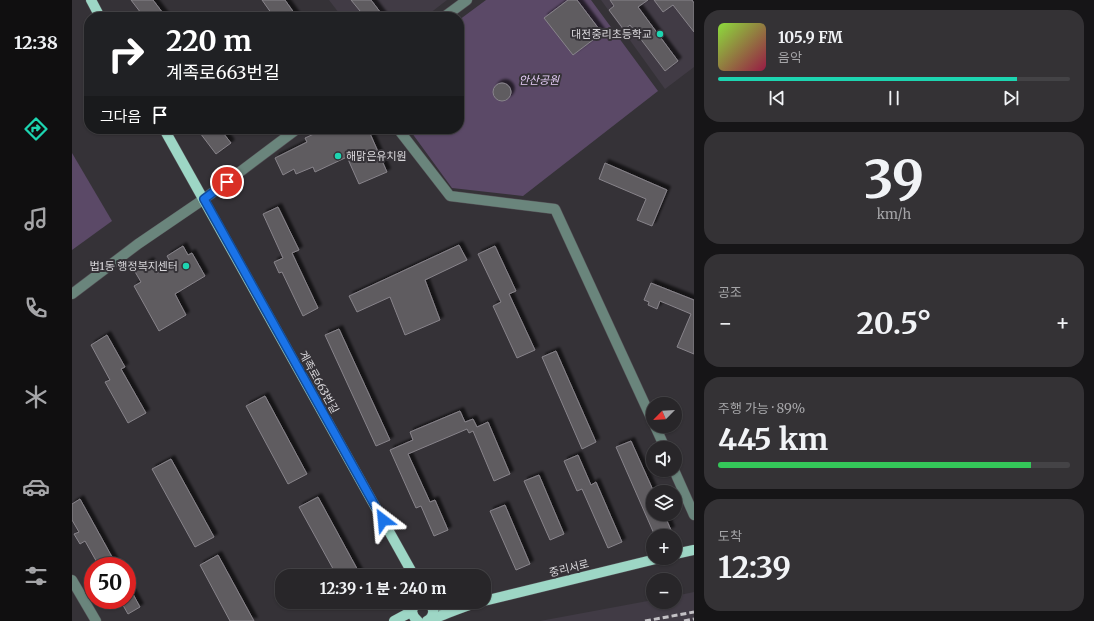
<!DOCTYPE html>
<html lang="ko">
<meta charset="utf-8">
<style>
body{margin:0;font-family:Merriweather,"Noto Sans KR",serif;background:#343235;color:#f1f3f6;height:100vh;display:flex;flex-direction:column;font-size:15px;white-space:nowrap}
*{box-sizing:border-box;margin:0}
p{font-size:13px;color:#a5a5a8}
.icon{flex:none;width:22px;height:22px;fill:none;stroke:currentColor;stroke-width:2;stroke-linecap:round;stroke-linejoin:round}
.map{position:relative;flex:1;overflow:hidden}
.sheet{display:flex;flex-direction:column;gap:10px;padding:10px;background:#161517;width:400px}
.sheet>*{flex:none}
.banner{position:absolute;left:12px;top:12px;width:380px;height:122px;border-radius:16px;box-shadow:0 1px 3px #0004,0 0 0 1px #444346;background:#202124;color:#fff;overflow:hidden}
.needle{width:26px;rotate:246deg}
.tools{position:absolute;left:574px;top:397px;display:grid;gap:8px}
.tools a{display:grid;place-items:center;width:36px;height:36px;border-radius:50%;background:#282629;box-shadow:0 1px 3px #0004,0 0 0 1px #444346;font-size:20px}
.speed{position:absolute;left:12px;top:557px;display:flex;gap:8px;font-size:20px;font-weight:700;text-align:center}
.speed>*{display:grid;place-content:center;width:52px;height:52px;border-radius:50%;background:#282629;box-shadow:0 1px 3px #0004,0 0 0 1px #444346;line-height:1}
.speed .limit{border:6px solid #d22;background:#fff;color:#111}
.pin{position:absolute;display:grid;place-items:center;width:34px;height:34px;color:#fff;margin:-17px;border:2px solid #fff;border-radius:50%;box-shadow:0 1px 4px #0007}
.me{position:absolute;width:44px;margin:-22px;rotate:331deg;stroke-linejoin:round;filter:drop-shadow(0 0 3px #0008)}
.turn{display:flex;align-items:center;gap:14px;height:84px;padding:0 16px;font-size:18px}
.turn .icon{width:52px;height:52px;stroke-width:2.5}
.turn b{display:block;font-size:28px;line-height:34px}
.then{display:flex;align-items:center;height:38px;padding:0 16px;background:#0003;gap:8px;font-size:15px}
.big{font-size:30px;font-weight:700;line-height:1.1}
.sheet .tile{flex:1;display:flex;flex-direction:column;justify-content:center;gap:6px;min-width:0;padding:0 14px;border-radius:16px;background:#343235}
.sheet .dial{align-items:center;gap:0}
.dial b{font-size:52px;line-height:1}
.song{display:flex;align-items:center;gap:12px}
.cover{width:48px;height:48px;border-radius:6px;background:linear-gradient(135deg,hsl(90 70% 55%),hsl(340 70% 35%))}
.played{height:4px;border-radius:2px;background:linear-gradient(90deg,#1dd5b1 85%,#444346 85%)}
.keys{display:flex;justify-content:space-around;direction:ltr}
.heat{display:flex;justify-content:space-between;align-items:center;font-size:22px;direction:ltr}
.charge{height:6px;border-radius:3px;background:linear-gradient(90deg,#34c759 89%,#444346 0)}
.trip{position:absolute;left:203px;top:569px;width:216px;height:40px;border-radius:16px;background:#282629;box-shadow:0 1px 3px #0004,0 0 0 1px #444346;font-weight:700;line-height:40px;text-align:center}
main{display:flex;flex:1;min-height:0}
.menu{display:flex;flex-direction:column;width:72px;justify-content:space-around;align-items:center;background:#100f10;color:#a5a5a8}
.menu .icon{width:28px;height:28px}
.menu .current{color:#1dd5b1}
.menu b{font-size:18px;color:#f1f3f6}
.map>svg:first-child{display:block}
.built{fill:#413b45}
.green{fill:#5b4967}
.building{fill:#5e5b61;stroke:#88848a;filter:url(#shadow)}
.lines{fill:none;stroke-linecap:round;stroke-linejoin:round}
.minor-casing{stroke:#535055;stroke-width:11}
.major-casing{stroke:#535055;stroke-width:11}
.minor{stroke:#6a857c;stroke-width:10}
.major{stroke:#9dd6c5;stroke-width:10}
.rail{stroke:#c3c1c5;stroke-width:3;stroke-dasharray:6 3;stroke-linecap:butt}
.route-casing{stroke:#114b97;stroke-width:10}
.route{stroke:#1a73e8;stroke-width:7}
.poi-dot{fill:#1dd5b1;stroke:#353237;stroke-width:1.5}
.labels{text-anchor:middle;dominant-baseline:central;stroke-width:4;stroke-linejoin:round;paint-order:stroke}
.poi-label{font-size:11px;fill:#dad8dc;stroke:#353237;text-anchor:end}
.park-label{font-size:11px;font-style:italic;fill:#e6cdf7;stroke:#353237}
.street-label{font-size:11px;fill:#dad8dc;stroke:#353237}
</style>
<main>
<nav class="menu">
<b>12:38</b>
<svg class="icon current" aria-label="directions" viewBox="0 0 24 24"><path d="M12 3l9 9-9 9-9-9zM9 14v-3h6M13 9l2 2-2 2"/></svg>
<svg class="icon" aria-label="music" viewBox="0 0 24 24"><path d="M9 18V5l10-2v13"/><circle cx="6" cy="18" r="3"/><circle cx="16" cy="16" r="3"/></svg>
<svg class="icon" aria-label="phone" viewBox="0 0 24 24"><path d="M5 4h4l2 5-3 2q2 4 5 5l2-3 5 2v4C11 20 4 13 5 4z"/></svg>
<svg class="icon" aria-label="climate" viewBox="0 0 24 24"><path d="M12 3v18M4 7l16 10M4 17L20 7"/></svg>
<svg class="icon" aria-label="car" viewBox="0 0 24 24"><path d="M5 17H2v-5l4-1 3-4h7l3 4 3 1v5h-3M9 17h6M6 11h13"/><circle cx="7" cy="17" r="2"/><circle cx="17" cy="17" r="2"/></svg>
<svg class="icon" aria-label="filters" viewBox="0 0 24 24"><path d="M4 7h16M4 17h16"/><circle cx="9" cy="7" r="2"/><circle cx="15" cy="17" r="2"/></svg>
</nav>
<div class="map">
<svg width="622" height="621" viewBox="0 0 622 621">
<defs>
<filter id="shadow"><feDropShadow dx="3.5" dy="-3.5" stdDeviation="1" flood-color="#0009"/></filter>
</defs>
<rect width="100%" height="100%" fill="#353237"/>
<g class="built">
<polygon points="257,0 375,0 353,17 270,17"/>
<polygon points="529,0 622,0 622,67 593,89"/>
<polygon points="622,592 622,621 468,621 581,600 581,602 603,602 603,596"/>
</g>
<g class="green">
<polygon points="414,0 519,0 586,91 451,196 380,188 337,129 387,129 387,20"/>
<polygon points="0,153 40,221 0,250"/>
</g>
<g class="building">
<polygon points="59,0 81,0 94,17 72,17"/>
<polygon points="190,0 213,0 225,17 202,17"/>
<polygon points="279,0 299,0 312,17 293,17"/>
<polygon points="496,0 505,0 530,33 501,55 472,18"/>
<polygon points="538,0 576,0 566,7 606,61 593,71 558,25 552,30 537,10 542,6"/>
<polygon points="582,0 620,0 622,3 622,32 601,5 591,12"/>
<circle cx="430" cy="92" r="9"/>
<polygon points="125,129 148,129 159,143 144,154"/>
<polygon points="253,129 296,129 315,172 287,184 275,157 243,172 241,167 224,174 222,169 211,175 203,158 235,142 233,138"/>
<polygon points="533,163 595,190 580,226 565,220 574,199 527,179"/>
<polygon points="206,207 227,250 220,253 246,308 231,316 210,272 207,273 202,262 211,258 191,214"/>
<polygon points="387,245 395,260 353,280 368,320 333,335 318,297 285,312 277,296"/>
<polygon points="111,246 116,255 120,253 133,276 103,294 114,315 87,331 62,286 69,282 62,270 78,261 85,273 100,265 95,256"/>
<polygon points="423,246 444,291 437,294 463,350 445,358 421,306 429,302 406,254"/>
<polygon points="579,283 622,300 622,354 605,347 619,314 588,301 585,309 576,305 577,302 572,300"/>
<polygon points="267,329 318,440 304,446 253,335"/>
<polygon points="35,335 53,367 49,369 74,413 56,423 33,382 38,380 19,345"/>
<polygon points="484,351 524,442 510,449 470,357"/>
<polygon points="193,396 235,474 216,484 174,406"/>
<polygon points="388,411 393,422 401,419 405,427 416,422 438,474 422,481 401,431 397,433 395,429 336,454 358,502 363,500 376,530 362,536 349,506 344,508 318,450 341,440 338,432"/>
<polygon points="559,441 581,490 581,514 592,514 599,530 584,536 583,536 544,447"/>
<polygon points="506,455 519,485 524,482 550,542 536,548 510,489 505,491 492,461"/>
<polygon points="99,459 142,537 123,547 80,469"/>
<polygon points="467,475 492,534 478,540 452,481"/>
<polygon points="246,497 289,576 265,576 227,507"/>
<polygon points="8,499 45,566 27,566 13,541 8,544 2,534 7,532 0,520 0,504"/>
<polygon points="433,505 458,564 444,570 418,511"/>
<polygon points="146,555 182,621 158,621 128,565"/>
<polygon points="55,583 68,607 56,614 48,600 55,600"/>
</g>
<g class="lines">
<g class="minor-casing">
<g id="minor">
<polyline points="372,17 395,0"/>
<polyline points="326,129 378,196 483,209 581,422"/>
<polyline points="0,294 66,244 132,199 225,129"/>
<polyline points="583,426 593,448"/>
<polyline points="602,470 622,515"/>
<polyline points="0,580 24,621"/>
</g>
</g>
<g class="major-casing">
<g id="major">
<polyline points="19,0 28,17"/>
<polyline points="92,129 342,576"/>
<polyline points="603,554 622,550"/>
<polyline points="412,601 588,558"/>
<path d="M345,602C338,608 339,616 346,621"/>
<polyline points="360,605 372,606 383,604"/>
<polyline points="322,621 335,614 340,609"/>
<path d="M355,621C373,615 390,606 408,602"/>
<path d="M355,621C363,616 363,608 356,602"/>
</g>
</g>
<use href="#minor" class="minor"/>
<use href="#major" class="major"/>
<g class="rail">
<polyline points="573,621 622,612"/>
<polyline points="612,621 622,619"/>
</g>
</g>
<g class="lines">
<g class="route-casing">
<polyline id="route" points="155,182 132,199 311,520"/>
</g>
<use href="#route" class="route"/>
</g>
<g class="poi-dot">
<circle cx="588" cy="34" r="4"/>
<circle cx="266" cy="156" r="4"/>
<circle cx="114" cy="266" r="4"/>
</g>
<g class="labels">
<g class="poi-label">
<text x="580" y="34">대전중리초등학교</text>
<text x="274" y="156" text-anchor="start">해맑은유치원</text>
<text x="106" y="266">법1동 행정복지센터</text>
</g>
<g class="park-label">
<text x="467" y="80">안산공원</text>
</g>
<g class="street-label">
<text transform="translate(247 382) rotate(61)">계족로663번길</text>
<text transform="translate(497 568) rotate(-14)">중리서로</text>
</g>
</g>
</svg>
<div class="tools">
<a><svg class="needle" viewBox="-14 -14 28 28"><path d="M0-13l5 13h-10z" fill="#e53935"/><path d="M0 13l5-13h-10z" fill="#a5a5a8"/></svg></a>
<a><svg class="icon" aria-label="sound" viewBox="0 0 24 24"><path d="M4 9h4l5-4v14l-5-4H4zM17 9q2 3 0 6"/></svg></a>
<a><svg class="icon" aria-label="layers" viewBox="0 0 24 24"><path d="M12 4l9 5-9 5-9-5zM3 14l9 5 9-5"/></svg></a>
<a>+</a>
<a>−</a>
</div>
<div class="speed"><div class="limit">50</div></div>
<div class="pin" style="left:155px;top:182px;background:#d93025"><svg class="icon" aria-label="arrive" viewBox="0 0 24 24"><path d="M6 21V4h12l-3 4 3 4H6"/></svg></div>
<svg class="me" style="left:311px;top:520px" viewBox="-20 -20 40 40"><path d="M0-17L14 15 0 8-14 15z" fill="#1a73e8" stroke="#fff" stroke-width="4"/></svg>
<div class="trip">12:39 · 1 분 · 240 m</div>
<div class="banner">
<div class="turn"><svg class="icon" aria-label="right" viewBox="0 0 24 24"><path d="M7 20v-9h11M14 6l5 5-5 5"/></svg><div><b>220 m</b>계족로663번길</div></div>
<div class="then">그다음<svg class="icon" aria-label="arrive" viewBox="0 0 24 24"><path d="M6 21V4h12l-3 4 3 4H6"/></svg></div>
</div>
</div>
<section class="sheet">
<div class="tile">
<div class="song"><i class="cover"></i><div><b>105.9 FM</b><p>음악</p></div></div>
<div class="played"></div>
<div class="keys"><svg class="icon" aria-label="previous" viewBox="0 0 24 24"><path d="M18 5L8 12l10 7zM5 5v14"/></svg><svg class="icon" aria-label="pause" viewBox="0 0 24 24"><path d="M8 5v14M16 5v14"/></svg><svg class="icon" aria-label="next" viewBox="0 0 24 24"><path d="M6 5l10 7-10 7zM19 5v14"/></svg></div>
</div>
<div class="tile dial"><b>39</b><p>km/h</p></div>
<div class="tile"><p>공조</p>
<div class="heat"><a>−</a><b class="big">20.5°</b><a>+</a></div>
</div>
<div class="tile"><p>주행 가능 · 89%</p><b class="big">445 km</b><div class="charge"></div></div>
<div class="tile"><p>도착</p><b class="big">12:39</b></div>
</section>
</main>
